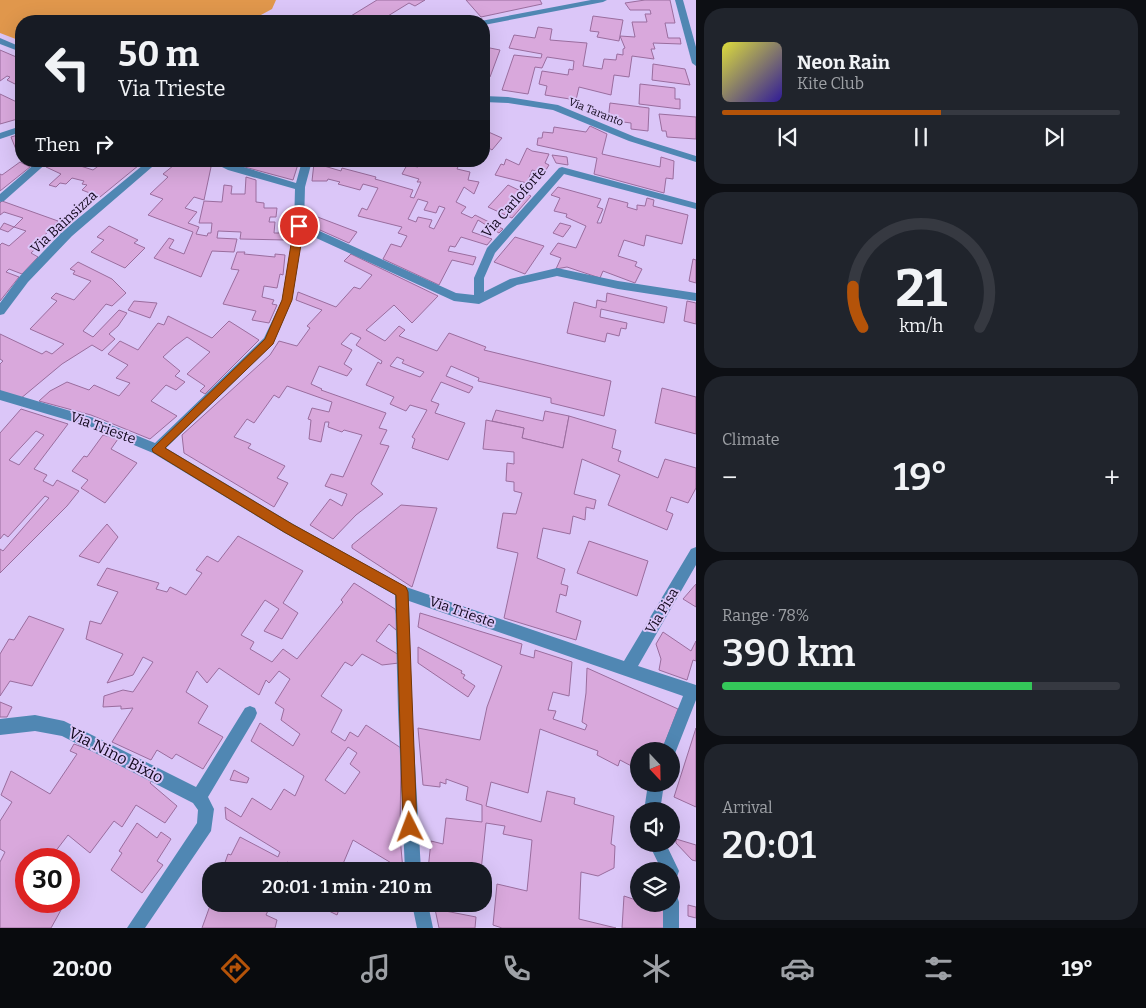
<!DOCTYPE html>
<meta charset="utf-8">
<style>
body{margin:0;font-family:Bitter,serif;background:#20242c;color:#f1f3f6;height:100vh;display:flex;flex-direction:column;font-size:19px;white-space:nowrap}
*{box-sizing:border-box;margin:0}
p{font-size:16px;color:#9ea1a6}
.icon{flex:none;width:28px;height:28px;fill:none;stroke:currentColor;stroke-width:2;stroke-linecap:round;stroke-linejoin:round}
.map{position:relative;flex:1;overflow:hidden}
.side{display:flex;flex-direction:column;gap:8px;padding:8px;background:#0d0f14;width:450px}
.side>*{flex:none}
.banner{position:absolute;left:15px;top:15px;width:475px;height:152px;border-radius:20px;box-shadow:0 5px 20px #0002;background:#171b24;color:#f1f3f6;overflow:hidden}
.needle{width:32px;rotate:158deg}
.tools{position:absolute;left:630px;top:742px;display:grid;gap:10px}
.tools a{display:grid;place-items:center;width:50px;height:50px;border-radius:50%;background:#171b24;box-shadow:0 5px 20px #0002;font-size:25px}
.speed{position:absolute;left:15px;top:848px;display:flex;gap:10px;font-size:25px;font-weight:700;text-align:center}
.speed>*{display:grid;place-content:center;width:65px;height:65px;border-radius:50%;background:#171b24;box-shadow:0 5px 20px #0002;line-height:1}
.speed .limit{border:8px solid #d22;background:#fff;color:#111}
.pin{position:absolute;display:grid;place-items:center;width:42px;height:42px;color:#fff;margin:-21px;border:2px solid #fff;border-radius:50%;box-shadow:0 1px 5px #0007}
.me{position:absolute;width:55px;margin:-28px;rotate:357deg;stroke-linejoin:round;filter:drop-shadow(0 0 4px #0008)}
.turn{display:flex;align-items:center;gap:18px;height:105px;padding:0 20px;font-size:22px}
.turn .icon{width:65px;height:65px;stroke-width:2.5}
.turn b{display:block;font-size:35px;line-height:42px}
.then{display:flex;align-items:center;height:48px;padding:0 20px;background:#0003;gap:10px;font-size:19px}
.big{font-size:38px;font-weight:600;line-height:1.1}
.side .card{flex:1;display:flex;flex-direction:column;justify-content:center;gap:8px;min-width:0;padding:0 18px;border-radius:20px;background:#20242c}
.side .dial{align-items:center;gap:0}
.dial svg{height:130px;overflow:visible;fill:none;stroke:#363941;stroke-width:7;stroke-linecap:round;text-anchor:middle}
.dial text{fill:#f1f3f6;stroke:none}
.song{display:flex;align-items:center;gap:15px}
.cover{width:60px;height:60px;border-radius:8px;background:linear-gradient(135deg,hsl(60 70% 55%),hsl(250 70% 35%))}
.played{height:5px;border-radius:2px;background:linear-gradient(90deg,#b45309 55%,#363941 55%)}
.keys{display:flex;justify-content:space-around;direction:ltr}
.heat{display:flex;justify-content:space-between;align-items:center;font-size:28px;direction:ltr}
.charge{height:8px;border-radius:4px;background:linear-gradient(90deg,#34c759 78%,#363941 0)}
.trip{position:absolute;left:202px;top:862px;width:290px;height:50px;border-radius:20px;background:#171b24;box-shadow:0 5px 20px #0002;font-weight:600;line-height:50px;text-align:center}
.menu{display:flex;height:80px;justify-content:space-around;align-items:center;background:#090b0e;color:#9ea1a6}
.menu .icon{width:35px;height:35px}
.menu .active{color:#b45309}
.menu b{font-size:22px;color:#f1f3f6}
main{display:flex;flex:1;min-height:0}
.map>svg:first-child{display:block}
.green{fill:#e0974c}
.building{fill:#d9a8dc;stroke:#9a6d9e;fill-rule:evenodd}
.lines{fill:none;stroke-linecap:round;stroke-linejoin:round}
.minor{fill:#5087b3;fill-rule:evenodd}
.tertiary{fill:#5087b3;fill-rule:evenodd}
.route{fill:#b45309;stroke:#753606}
.labels{text-anchor:middle;dominant-baseline:central;stroke-width:4;stroke-linejoin:round;paint-order:stroke}
.far-street-label{font-size:11px;fill:#12081d;stroke:#dbc6f8}
.street-label{font-size:14px;fill:#12081d;stroke:#dbc6f8}
.near-street-label{font-size:16px;fill:#12081d;stroke:#dbc6f8}
</style>
<main>
<div class="map">
<svg width="696" height="928" viewBox="0 0 696 928">
<rect width="100%" height="100%" fill="#dbc6f8"/>
<polygon class="green" points="0,0 276,0 272,9 250,21 21,21 21,41 0,33"/>
<g class="building">
<polygon points="377,0 425,0 415,6 409,3 383,19 387,21 350,21 346,19"/>
<polygon points="466,0 540,0 542,4 481,17"/>
<polygon points="645,0 670,0 675,23 665,23 668,38 680,38 681,44 653,43 655,49 651,49 654,59 632,56 629,77 614,75 611,95 579,87 576,100 545,95 547,86 539,84 542,71 568,75 569,69 573,70 574,61 547,57 542,68 535,67 528,94 502,90 514,55 541,58 542,54 509,48 514,35 535,38 538,27 552,29 550,40 587,43 583,66 602,69 604,59 616,60 617,54 623,55 623,49 625,48 620,36 635,37 632,22 647,22 645,14 651,14 650,10 630,10 625,3"/>
<polygon points="593,16 623,20 619,41 597,37 599,32 590,31"/>
<polygon points="484,40 488,41 485,47 500,50 490,77 484,76"/>
<polygon points="0,50 21,59 21,87 7,80 10,77 7,76 0,81"/>
<polygon points="653,64 685,69 690,85 652,80"/>
<polygon points="640,84 675,88 675,99 680,99 680,109 639,104"/>
<polygon points="0,94 21,104 21,118 0,124"/>
<polygon points="610,103 649,108 648,131 631,129 631,123 608,120"/>
<polygon points="659,114 696,117 696,139 667,137 666,131 662,131"/>
<polygon points="590,126 607,134 602,154 660,167 661,157 674,161 673,179 666,178 664,193 594,174 597,158 537,145 538,138 542,138 543,132 553,133 554,127 586,132"/>
<polygon points="484,130 502,138 492,150 484,145"/>
<polygon points="21,134 21,149 17,152 11,137"/>
<polygon points="527,148 532,151 549,154 545,163 549,165 544,173 532,170 527,183 495,175 501,164 504,165 506,159 519,165"/>
<polygon points="552,155 567,157 568,165 556,163"/>
<polygon points="53,161 65,161 93,170 105,161 144,161 100,197 82,190 87,185 82,184 84,181 72,178 66,184 60,183 56,187 49,185 61,174 46,167"/>
<polygon points="179,161 197,161 211,167 204,200 194,197 185,208 197,212 188,223 199,227 196,234 207,236 208,233 211,233 212,223 199,223 204,201 222,202 224,185 232,186 231,194 245,194 246,177 256,180 256,202 264,203 264,208 277,208 276,217 270,217 269,222 275,222 274,233 286,233 286,240 240,239 241,232 218,231 217,238 237,239 234,252 212,251 201,277 154,258 169,238 174,240 169,248 184,254 193,232 148,215 163,199 150,194 168,177 163,174"/>
<polygon points="245,161 283,162 299,161 293,180 241,166"/>
<path d="M421,161L460,162L457,169L470,172L468,180L479,182L474,194L464,187L456,202L466,207L461,213L472,218L475,215L503,229L499,233L478,220L472,232L492,239L487,245L461,237L455,247L450,246L448,251L476,257L473,265L452,260L439,285L383,259L391,244L401,247L407,236L398,233L402,227L358,216L362,208L367,210L378,188L363,184L360,190L338,184L340,182L328,179L327,181H312L314,163L341,171L342,168L376,177L375,179L413,190L410,197L414,198L421,182H417L419,179L402,174L407,165L418,167ZM418,199L428,202L424,210L436,213L439,206L445,208L434,229L429,227L432,220L418,217L416,222L408,219Z"/>
<polygon points="20,162 30,167 0,191 0,174 2,175"/>
<polygon points="508,185 531,196 512,218 488,207"/>
<polygon points="558,187 601,199 597,207 603,209 597,223 601,223 609,198 628,203 627,207 637,210 637,205 645,206 647,198 654,200 653,206 688,215 682,244 646,235 644,246 624,240 618,256 637,262 635,266 642,269 635,283 603,271 600,278 567,267 556,269 561,258 550,254 558,243 576,248 586,226 566,217 567,214 554,211 560,198 551,195"/>
<polygon points="2,201 58,221 43,237 47,238 31,253 38,257 22,274 9,269 6,272 19,277 0,301 0,245 2,243 9,246 26,231 14,227 23,218 4,212 0,215 0,203"/>
<polygon points="315,216 357,232 349,243 311,226"/>
<polygon points="4,223 14,227 8,232 0,229"/>
<polygon points="560,223 571,226 563,237 553,233"/>
<polygon points="109,226 138,240 134,243 145,248 125,268 91,252 104,240 97,237"/>
<polygon points="515,237 544,246 525,274 494,262"/>
<polygon points="237,252 245,252 244,254 275,257 275,254 285,255 283,275 280,274 277,288 264,286 262,297 274,300 272,304 277,305 269,323 252,320 256,311 223,304 239,270 231,269"/>
<path d="M351,254L438,296L412,323L394,305L366,330L385,341L399,326L405,330L399,336L437,351L449,333L486,347L484,350L611,381L604,416L551,403V398L478,381L479,378L451,366L446,376L473,387L469,393L441,382L431,401L439,404L435,413L465,423L448,460L412,448L415,439L412,437L427,410L410,405L406,411L390,404L394,397L366,385L378,362L381,364L382,361L356,345L361,338L351,333L341,344L352,350L344,364L352,369L347,376L319,366L311,384L322,389L321,390L386,413L379,428L387,430L380,444L389,446L371,484L383,494L356,515L333,539L310,525L330,499L342,506L347,494L325,486L331,474L343,477L362,435L344,430L342,432L328,427L329,422H325L321,442L309,439L311,420L308,419L312,408L329,412L332,402L287,386L279,398L274,395L254,423L247,419L234,437L251,444L248,448L285,466L277,478L288,483L274,507L184,453L182,435L270,355L279,341L297,346L310,328L307,326L322,310L296,300L298,292L336,307L354,287L360,289L372,275L344,261ZM397,357L404,360L402,363L424,372L420,377L390,366Z"/>
<polygon points="693,259 696,260 696,283 689,281"/>
<polygon points="78,262 112,279 126,293 112,306 106,304 83,331 93,337 119,310 127,313 118,326 109,334 115,339 102,351 92,345 62,364 20,399 0,391 0,364 3,361 0,359 0,334 42,354 46,351 52,354 64,344 30,329 57,301 51,298 56,293 74,300 91,281 73,274 75,271 70,269"/>
<polygon points="607,293 667,307 664,323 601,309 600,317 627,323 626,329 621,328 619,336 607,333 605,342 567,333 574,302 596,308 597,300 606,302"/>
<polygon points="134,301 157,303 150,318 128,310"/>
<polygon points="687,301 696,303 696,324 684,321"/>
<polygon points="168,316 212,338 229,321 259,340 205,394 200,391 205,386 187,374 210,352 187,337 175,346 163,357 180,371 175,376 185,382 176,390 166,385 151,401 177,416 150,439 91,415 39,401 50,391 67,382 89,390 94,385 119,396 130,383 116,378 128,365 108,354 120,341 138,350 158,323 164,325"/>
<polygon points="662,388 696,397 696,434 655,423"/>
<path d="M21,409L68,424L34,469L47,475L43,481L53,486L57,480L79,491L67,506L0,573V549L3,551L49,498L45,496L8,537L4,534L0,539V433ZM36,431L44,435L19,465L9,460Z"/>
<polygon points="496,410 543,421 545,411 569,416 563,448 522,438 524,428 492,421"/>
<polygon points="569,416 616,430 612,448 621,451 618,461 658,478 665,459 696,468 696,488 688,503 671,497 666,511 673,514 667,530 608,505 620,475 582,459 574,494 596,500 594,509 586,507 585,520 573,516 570,534 543,528 537,558 565,569 561,584 568,586 566,596 560,594 556,612 581,621 576,640 504,618 518,553 497,548 503,513 516,514 522,493 514,491 514,482 506,481 507,463 514,464 514,452 483,449 486,420 524,428 522,438 563,448"/>
<polygon points="103,435 118,439 111,449 137,463 105,503 81,488 88,480 72,471 84,456 87,457"/>
<polygon points="401,505 437,508 412,587 352,548 352,545"/>
<polygon points="107,524 118,537 99,563 79,556"/>
<path d="M238,536L303,571L283,603L298,613L282,639L264,631L279,609L265,600L241,635L254,642L250,649L272,662L283,649L297,659L343,602L341,600L354,583L395,609L398,619L396,630L389,624L376,641L399,655V663L382,665L362,654L352,666L345,662L321,696L342,710L331,732L345,741L350,732L358,737L366,725L401,748L400,837L403,870L353,840L340,871H307L287,862L282,871H222L228,854L231,855L240,837L278,857L280,852L226,819L225,807L241,817L252,798L271,810L284,789L295,796L304,776L251,741L260,723L293,746L300,734L281,720L284,709L275,703L290,679L279,671L269,683L266,680L259,695L219,668L207,683L197,671L186,692L208,706L198,723L223,737L203,769L176,754L172,759L157,750L151,760L112,742L133,708L121,709V706L103,707L104,696L123,690L133,692L153,662L143,657L133,675L107,683L123,654L86,639L90,621L101,624L118,592L97,585L107,568L159,583L156,589L167,592L170,587L186,595L202,573L196,570L207,556L218,562ZM348,747L357,753L350,764L360,772L345,794L325,780Z"/>
<polygon points="589,541 648,561 637,596 577,573"/>
<polygon points="696,584 696,607 683,599"/>
<polygon points="420,613 522,644 520,654 534,658 535,650 572,662 569,696 553,692 548,710 556,711 553,719 585,730 587,725 582,722 586,693 587,668 678,709 662,751 639,751 639,770 620,760 618,766 597,755 598,751 540,729 528,793 491,782 486,806 541,822 547,791 575,798 574,804 614,816 611,844 615,846 614,868 598,876 581,872 579,919 616,928 502,928 493,925 497,884 527,891 532,840 503,834 505,826 486,823 481,871 428,870 431,841 443,844 446,818 482,822 482,805 466,800 468,787 446,779 446,784 440,782 440,787 423,785 418,728 480,740 487,707 502,666 418,627"/>
<polygon points="29,616 64,629 32,686 10,681 0,696 0,654 9,639 14,640"/>
<polygon points="663,632 691,651 696,641 696,661 693,660 687,680 659,670 661,659 656,644"/>
<polygon points="418,647 462,671 461,673 465,675 463,678 475,686 468,697 418,663"/>
<polygon points="0,702 12,707 7,717 0,717"/>
<polygon points="696,728 696,807 674,797"/>
<polygon points="74,744 104,755 152,780 150,783 177,806 165,823 136,805 122,827 114,821 90,853 68,835 55,852 60,855 57,859 26,859 26,901 66,901 51,928 0,928 0,862 5,852 0,849 0,821 12,802 1,795 11,771 50,794 77,754 70,751"/>
<polygon points="234,770 249,778 247,783 230,780"/>
<polygon points="137,823 157,838 161,832 171,839 157,861 163,865 142,893 111,870 122,853 119,851"/>
<polygon points="676,839 696,845 696,861 692,860 676,843"/>
<polygon points="624,896 639,901 639,904 650,904 665,908 664,928 622,928"/>
<polygon points="211,903 271,904 266,915 277,920 275,928 202,928"/>
<polygon points="315,904 341,904 337,915"/>
<polygon points="688,905 696,907 696,918 688,916"/>
<polygon points="435,909 476,917 475,928 439,928"/>
</g>
<g class="lines">
<g class="minor">
<polygon points="675,0 683,0 696,47 696,66 692,63"/>
<polygon points="484,96 508,97 558,105 635,137 696,156 696,162 629,141 553,110 508,103 484,102"/>
<polygon points="21,126 21,132 0,139 0,133"/>
<polygon points="38,161 49,161 4,201 0,202 0,194"/>
<polygon points="148,161 159,161 72,236 28,282 4,314 0,315 0,303 20,276 64,230"/>
<polygon points="210,161 224,161 296,183 302,161 312,161 305,187 304,224 456,293 474,295 474,278 487,248 559,168 562,167 696,203 696,209 564,174 495,253 484,278 484,292 510,279 557,268 618,281 696,293 696,301 618,289 557,276 517,285 479,304 454,301 303,232 292,300 273,344 166,448 293,524 406,587 624,661 691,549 696,547 696,565 638,666 696,685 696,700 674,756 671,758 671,751 661,751 683,696 409,601 412,710 421,871 405,871 398,710 395,595 283,532 153,453 91,427 0,400 0,390 94,418 155,443 264,338 282,300 294,226 295,189 228,170"/>
<polygon points="250,706 255,708 257,713 255,718 208,797 214,809 211,831 145,928 127,928 197,823 198,810 193,803 62,736 35,731 0,735 0,719 35,715 64,721 196,787 245,708"/>
<polygon points="648,784 664,784 660,811 644,811"/>
<polygon points="649,844 666,844 679,871 677,877 671,879 671,871 662,871"/>
<polygon points="671,894 677,896 679,902 679,928 663,928 663,904 671,904"/>
<polygon points="412,904 428,904 433,928 417,928"/>
</g>
<g class="tertiary">
<polygon points="591,0 607,0 603,2 484,25 484,21 481,21"/>
<polygon points="0,38 21,47 21,52 0,44"/>
</g>
</g>
<polygon class="route" points="299,223 304,226 292,300 273,344 165,448 292,524 406,587 408,592 417,827 415,832 410,834 405,832 403,827 396,595 284,532 153,452 152,449 265,339 282,300 294,226"/>
<g class="labels">
<g class="far-street-label">
<text transform="translate(596 112) rotate(22)">Via Taranto</text>
</g>
<g class="street-label">
<text transform="translate(514 202) rotate(-49)">Via Carloforte</text>
<text transform="translate(64 222) rotate(-43)">Via Bainsizza</text>
<text transform="translate(103 428) rotate(20)">Via Trieste</text>
<text transform="translate(662 611) rotate(-59)">Via Pisa</text>
<text transform="translate(462 612) rotate(19)">Via Trieste</text>
</g>
<g class="near-street-label">
<text transform="translate(116 755) rotate(27)">Via Nino Bixio</text>
</g>
</g>
</svg>
<div class="tools">
<a><svg class="needle" viewBox="-14 -14 28 28"><path d="M0-13l5 13h-10z" fill="#e53935"/><path d="M0 13l5-13h-10z" fill="#9ea1a6"/></svg></a>
<a><svg class="icon" aria-label="sound" viewBox="0 0 24 24"><path d="M4 9h4l5-4v14l-5-4H4zM17 9q2 3 0 6"/></svg></a>
<a><svg class="icon" aria-label="layers" viewBox="0 0 24 24"><path d="M12 4l9 5-9 5-9-5zM3 14l9 5 9-5"/></svg></a>
</div>
<div class="speed"><div class="limit">30</div></div>
<div class="pin" style="left:299px;top:226px;background:#d93025"><svg class="icon" aria-label="arrive" viewBox="0 0 24 24"><path d="M6 21V4h12l-3 4 3 4H6"/></svg></div>
<svg class="me" style="left:410px;top:827px" viewBox="-20 -20 40 40"><path d="M0-17L14 15 0 8-14 15z" fill="#b45309" stroke="#fff" stroke-width="4"/></svg>
<div class="trip">20:01 · 1 min · 210 m</div>
<div class="banner">
<div class="turn"><svg class="icon" aria-label="left" viewBox="0 0 24 24"><path d="M17 20v-9H6M10 6l-5 5 5 5"/></svg><div><b>50 m</b>Via Trieste</div></div>
<div class="then">Then<svg class="icon" aria-label="right" viewBox="0 0 24 24"><path d="M7 20v-9h11M14 6l5 5-5 5"/></svg></div>
</div>
</div>
<section class="side">
<div class="card">
<div class="song"><i class="cover"></i><div><b>Neon Rain</b><p>Kite Club</p></div></div>
<div class="played"></div>
<div class="keys"><svg class="icon" aria-label="previous" viewBox="0 0 24 24"><path d="M18 5L8 12l10 7zM5 5v14"/></svg><svg class="icon" aria-label="pause" viewBox="0 0 24 24"><path d="M8 5v14M16 5v14"/></svg><svg class="icon" aria-label="next" viewBox="0 0 24 24"><path d="M6 5l10 7-10 7zM19 5v14"/></svg></div>
</div>
<div class="card dial"><svg viewBox="0 0 100 80">
<path d="M14 69A42 42 0 1 1 86 69"/>
<path d="M14 69A42 42 0 0 1 8 44" stroke="#b45309"/>
<text x="50" y="56" font-size="32" font-weight="700">21</text>
<text x="50" y="72" font-size="11">km/h</text>
</svg></div>
<div class="card"><p>Climate</p>
<div class="heat"><a>−</a><b class="big">19°</b><a>+</a></div>
</div>
<div class="card"><p>Range · 78%</p><b class="big">390 km</b><div class="charge"></div></div>
<div class="card"><p>Arrival</p><b class="big">20:01</b></div>
</section>
</main>
<nav class="menu">
<b>20:00</b>
<svg class="icon active" aria-label="directions" viewBox="0 0 24 24"><path d="M12 3l9 9-9 9-9-9zM9 14v-3h6M13 9l2 2-2 2"/></svg>
<svg class="icon" aria-label="music" viewBox="0 0 24 24"><path d="M9 18V5l10-2v13"/><circle cx="6" cy="18" r="3"/><circle cx="16" cy="16" r="3"/></svg>
<svg class="icon" aria-label="phone" viewBox="0 0 24 24"><path d="M5 4h4l2 5-3 2q2 4 5 5l2-3 5 2v4C11 20 4 13 5 4z"/></svg>
<svg class="icon" aria-label="climate" viewBox="0 0 24 24"><path d="M12 3v18M4 7l16 10M4 17L20 7"/></svg>
<svg class="icon" aria-label="car" viewBox="0 0 24 24"><path d="M5 17H2v-5l4-1 3-4h7l3 4 3 1v5h-3M9 17h6M6 11h13"/><circle cx="7" cy="17" r="2"/><circle cx="17" cy="17" r="2"/></svg>
<svg class="icon" aria-label="filters" viewBox="0 0 24 24"><path d="M4 7h16M4 17h16"/><circle cx="9" cy="7" r="2"/><circle cx="15" cy="17" r="2"/></svg>
<b>19°</b>
</nav>
